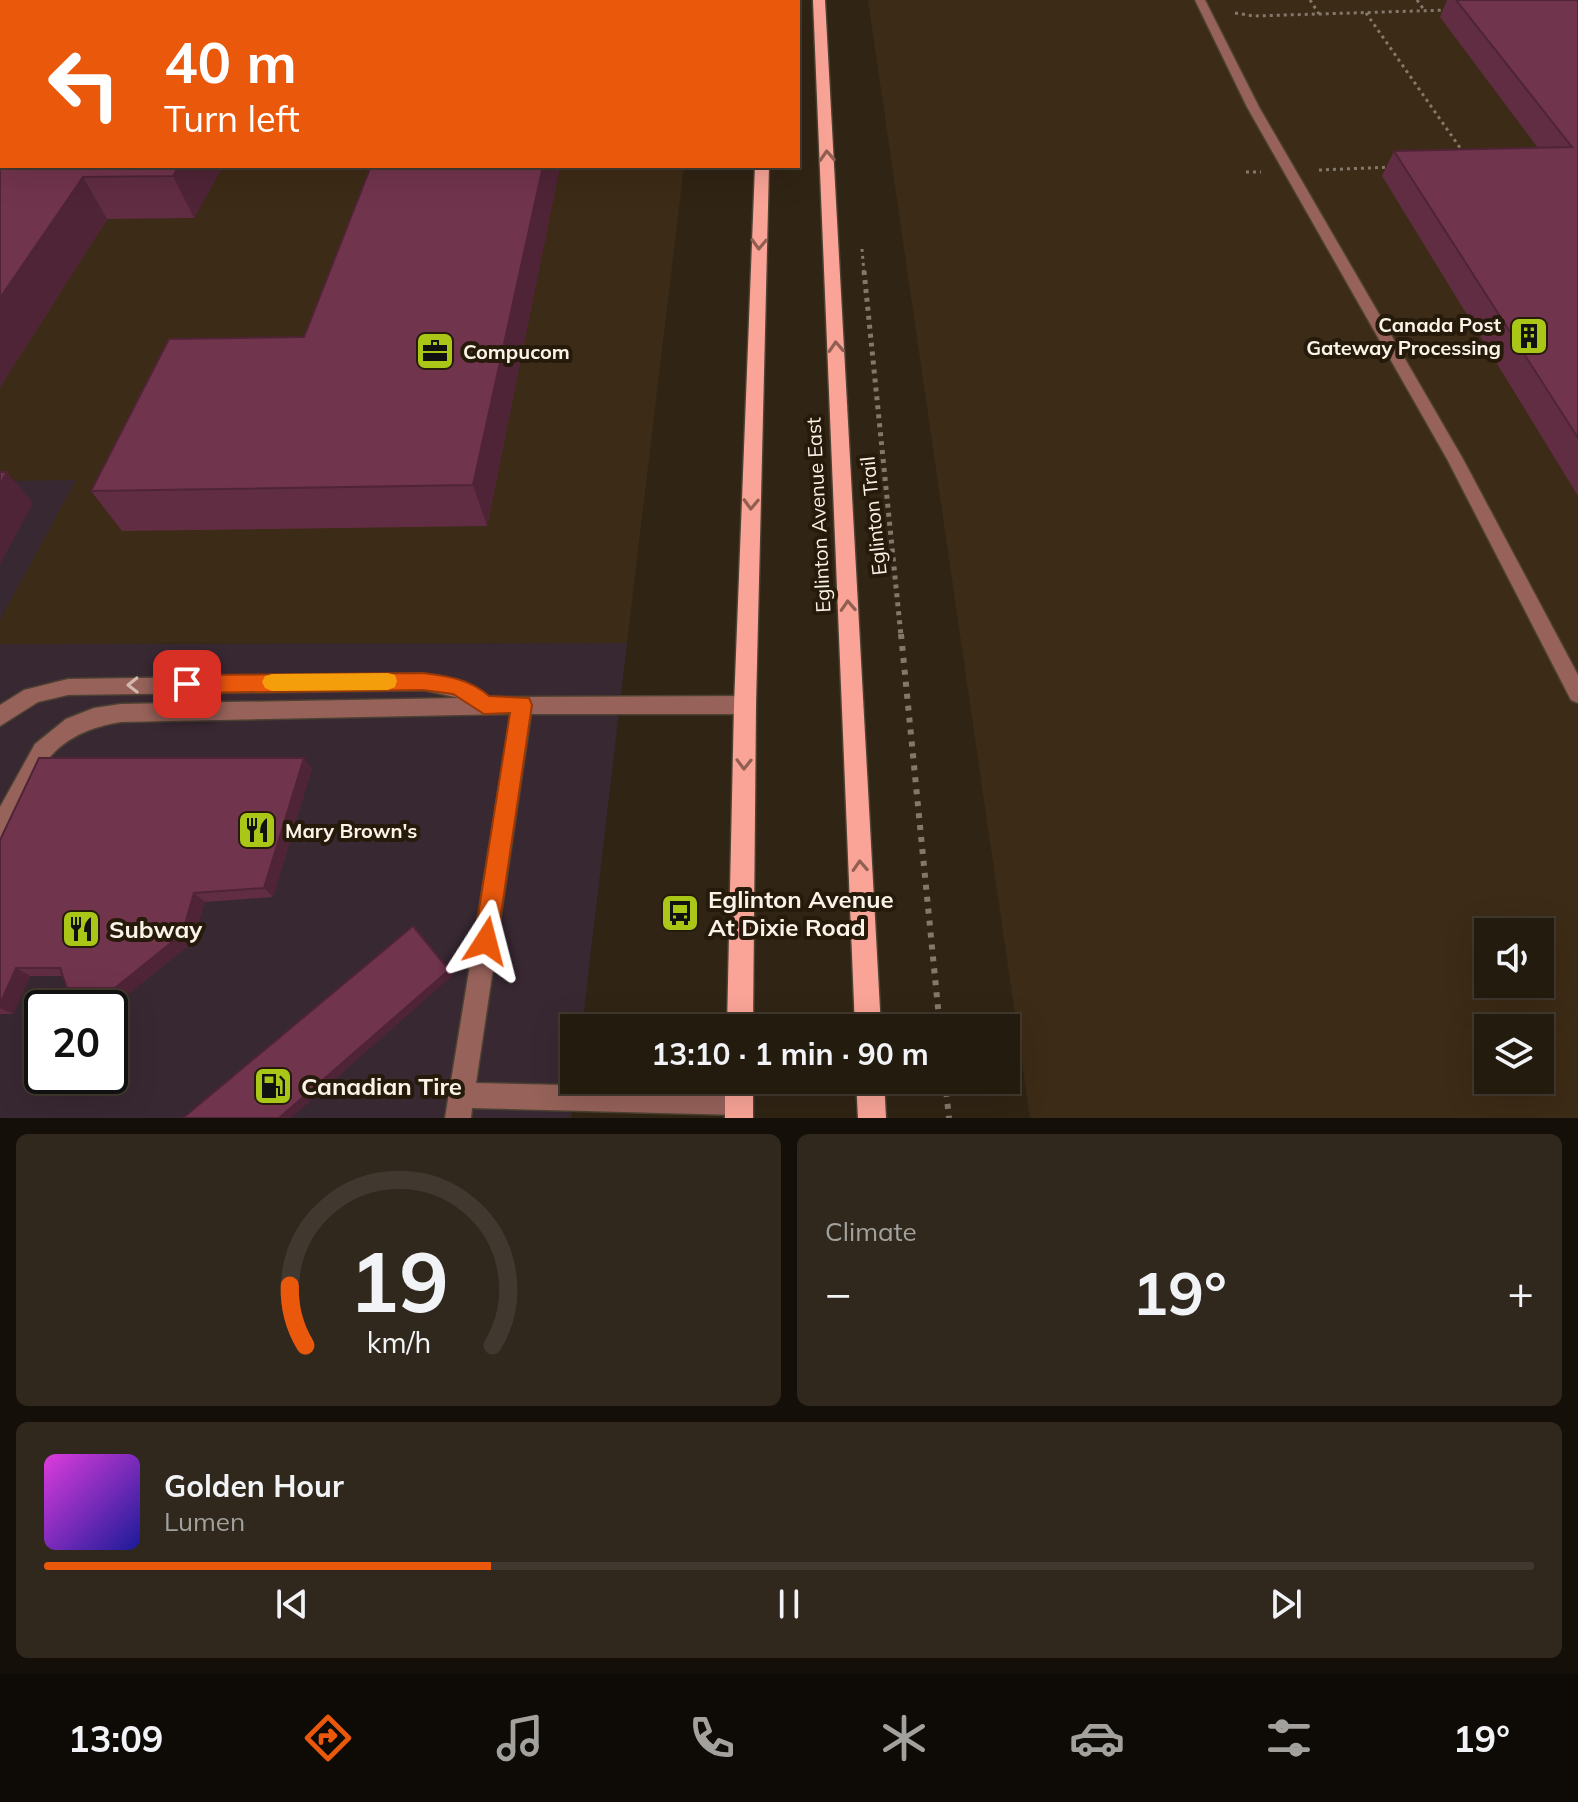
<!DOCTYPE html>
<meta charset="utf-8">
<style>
body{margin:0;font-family:Mulish,sans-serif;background:#30281d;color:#f1f3f6;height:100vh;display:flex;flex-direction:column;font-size:30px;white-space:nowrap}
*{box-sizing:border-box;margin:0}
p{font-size:26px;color:#a3a19e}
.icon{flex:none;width:44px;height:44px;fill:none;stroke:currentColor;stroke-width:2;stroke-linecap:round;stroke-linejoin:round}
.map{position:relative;height:1118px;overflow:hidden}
.drawer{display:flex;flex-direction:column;gap:16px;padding:16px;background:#140f08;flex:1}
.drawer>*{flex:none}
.top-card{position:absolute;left:0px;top:0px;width:800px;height:168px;box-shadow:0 8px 32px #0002,0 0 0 2px #41392f;background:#ea580c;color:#fff;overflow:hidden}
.buttons{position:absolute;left:1474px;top:918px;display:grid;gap:16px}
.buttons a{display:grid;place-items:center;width:80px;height:80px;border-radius:0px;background:#241b0f;box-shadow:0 8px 32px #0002,0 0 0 2px #41392f;font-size:40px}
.speed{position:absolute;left:24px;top:990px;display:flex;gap:16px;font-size:40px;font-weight:700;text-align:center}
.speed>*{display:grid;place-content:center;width:104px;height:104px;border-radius:50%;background:#241b0f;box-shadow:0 8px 32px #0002,0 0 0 2px #41392f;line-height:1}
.speed .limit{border:4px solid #111;border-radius:12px;background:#fff;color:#111}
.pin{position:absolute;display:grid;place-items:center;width:68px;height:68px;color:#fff;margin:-34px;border-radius:16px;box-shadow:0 4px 12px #0006}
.me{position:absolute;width:88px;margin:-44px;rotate:9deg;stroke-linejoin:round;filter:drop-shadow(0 0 6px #0008)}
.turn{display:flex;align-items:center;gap:28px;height:168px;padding:0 32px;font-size:36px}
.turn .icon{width:104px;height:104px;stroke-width:2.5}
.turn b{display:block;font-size:56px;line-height:68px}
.big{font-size:60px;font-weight:700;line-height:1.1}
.drawer .widget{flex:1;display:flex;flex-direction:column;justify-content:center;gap:12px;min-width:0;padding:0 28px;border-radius:12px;background:#30281d}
.drawer .dial{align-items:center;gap:0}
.dial svg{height:208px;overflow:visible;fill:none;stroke:#41392f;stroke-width:7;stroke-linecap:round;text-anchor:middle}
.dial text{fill:#f1f3f6;stroke:none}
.song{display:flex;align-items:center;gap:24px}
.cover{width:96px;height:96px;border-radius:12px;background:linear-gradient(135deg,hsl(300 70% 55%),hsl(240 70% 35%))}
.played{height:8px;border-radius:4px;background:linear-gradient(90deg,#ea580c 30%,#41392f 30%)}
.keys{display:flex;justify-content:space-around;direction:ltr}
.heat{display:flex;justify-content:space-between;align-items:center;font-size:44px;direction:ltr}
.drawer .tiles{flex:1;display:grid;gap:16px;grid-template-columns:1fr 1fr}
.widget:last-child{grid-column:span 2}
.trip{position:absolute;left:560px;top:1014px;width:460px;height:80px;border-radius:0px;background:#241b0f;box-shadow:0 8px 32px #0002,0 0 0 2px #41392f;font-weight:700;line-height:80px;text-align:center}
.dock{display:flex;height:128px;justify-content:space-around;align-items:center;background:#0e0b06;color:#a3a19e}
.dock .icon{width:56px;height:56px}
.dock .current{color:#ea580c}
.dock b{font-size:36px;color:#f1f3f6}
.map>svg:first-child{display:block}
.commercial{fill:#382832;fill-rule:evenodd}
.built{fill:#3c2b16;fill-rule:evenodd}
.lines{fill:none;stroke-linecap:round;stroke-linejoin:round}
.lane-casing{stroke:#4c4132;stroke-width:3}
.street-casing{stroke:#4c4132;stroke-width:3}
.primary-casing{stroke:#4c4132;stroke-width:3}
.path-far2{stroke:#83786b;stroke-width:3;stroke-dasharray:3 4;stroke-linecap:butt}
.path-far1{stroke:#83786b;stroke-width:5;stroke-dasharray:4 5;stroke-linecap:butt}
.path{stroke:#83786b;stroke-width:6;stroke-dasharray:5 7;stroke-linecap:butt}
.lane{fill:#96625a;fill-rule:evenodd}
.street{fill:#96625a;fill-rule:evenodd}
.primary{fill:#f9a497;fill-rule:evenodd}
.wall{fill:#612d42}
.shaded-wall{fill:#4f2436}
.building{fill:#71344d;stroke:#4f2436;stroke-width:2}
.oneway{stroke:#905f51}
.oneway2{stroke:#d3b8af}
.route{fill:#ea580c;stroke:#983908;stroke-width:2}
.slow{fill:#f59e0b}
.labels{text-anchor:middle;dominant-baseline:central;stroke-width:8;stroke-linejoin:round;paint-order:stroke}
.poi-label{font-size:20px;font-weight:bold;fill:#fbf2e8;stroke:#261a0b;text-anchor:start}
.street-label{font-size:20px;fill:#fbf2e8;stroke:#261a0b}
.near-poi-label{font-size:24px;font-weight:bold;fill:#fbf2e8;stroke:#261a0b;text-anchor:start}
</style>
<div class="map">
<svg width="1578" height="1118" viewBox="0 0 1578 1118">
<rect width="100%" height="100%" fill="#302414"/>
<g class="commercial">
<polygon points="77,479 0,620 0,481"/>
<path d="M627,643L582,1028H574L576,1080L571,1118H0V644ZM42,1008H110V1076H42Z"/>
</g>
<g class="built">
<polygon points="0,0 703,0 2,2 2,166 684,166 627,643 0,644 0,620 76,480 0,481"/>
<path d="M868,0H1578V1118H1030ZM1488,932H1540V984H1488ZM1488,1028H1540V1080H1488Z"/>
</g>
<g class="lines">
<g class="lane-casing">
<g id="lane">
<rect x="181" y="0" width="10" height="2"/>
<polygon points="1195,0 1205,0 1259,107 1463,459 1578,675 1578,703 1571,700 1447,459 1247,107"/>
<path d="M423,674C447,676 470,681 489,697L745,696L752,699L755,705L752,711L745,714H531L476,1083L739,1089L748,1093L752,1102L748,1111L739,1115L472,1108L471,1118H445L511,714L121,722C46,734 35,776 8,838L0,841V807L35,744L66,719L94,708L121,704L459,698L423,690L68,695L38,702L0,726V705L24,690L68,679Z"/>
</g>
</g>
<g class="street-casing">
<g id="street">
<polygon points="179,0 198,0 178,2"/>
<rect x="0" y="58" width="2" height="8"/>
</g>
</g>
<g class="primary-casing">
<g id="primary">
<rect x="756" y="0" width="12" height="2"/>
<polygon points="813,0 825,0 881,1028 855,1028"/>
<polygon points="755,166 769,166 756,705 753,1028 727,1028 734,705"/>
<rect x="725" y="1080" width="28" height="38"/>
<polygon points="856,1080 884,1080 886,1118 858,1118"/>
</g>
</g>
<g class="path-far2">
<polyline points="1310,0 1319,14"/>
<polyline points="1417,0 1424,10"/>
<polyline points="615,2 620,0"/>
<polyline points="1235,13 1254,16 1448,10"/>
<polyline points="1366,13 1463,152"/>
<polyline points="1319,170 1393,167"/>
<polyline points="1246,172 1261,172"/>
<polyline points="862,249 864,273"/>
</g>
<polyline class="path-far1" points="864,271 901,636"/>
<g class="path">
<polyline points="901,634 940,1028"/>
<polyline points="945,1080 949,1118"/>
</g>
<use href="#lane" class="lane"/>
<use href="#street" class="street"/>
<use href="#primary" class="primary"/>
</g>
<g class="wall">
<polygon points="1447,0 1578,0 1578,496 1382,176 1394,151 1538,148 1440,17"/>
<polygon points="0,89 223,166 194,218 107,219 0,387"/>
<polygon points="371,166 560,166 487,526 122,531 91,491 304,337"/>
<polygon points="312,768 273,897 205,902 193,942 127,995 80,995 67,988 62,976 30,976 13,1014 0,1014 0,840"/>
</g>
<g class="shaded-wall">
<polygon points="179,166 223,166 194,218 173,176"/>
<polygon points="543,166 560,166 487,526 473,485"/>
<polygon points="83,177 107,219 0,387 0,298"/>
<polygon points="7,472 33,503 0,564 0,484"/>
<polygon points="304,758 312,768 273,897 264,888"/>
<polygon points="194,893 205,902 193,942 127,995 115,988"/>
<polygon points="16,968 30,976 13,1014 0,1008 0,1004"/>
<polygon points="449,970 453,975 291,1118 279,1118"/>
</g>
<g class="building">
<polygon points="395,0 604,0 604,2 394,2"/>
<polygon points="1456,0 1578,0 1578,438 1394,151 1572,147"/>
<polygon points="0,89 2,89 2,166 179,166 173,176 83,177 0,298"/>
<polygon points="371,166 543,166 473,485 91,491 169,339 304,337"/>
<polygon points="0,472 7,472 0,484"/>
<polygon points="39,758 304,758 264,888 194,893 182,934 115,988 67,988 60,968 16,968 0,1004 0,840"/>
<polygon points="413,926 449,970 279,1118 183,1118"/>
</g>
<defs><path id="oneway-chevron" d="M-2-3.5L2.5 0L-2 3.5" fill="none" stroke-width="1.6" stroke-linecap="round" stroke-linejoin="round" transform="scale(2)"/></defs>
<g class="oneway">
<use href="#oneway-chevron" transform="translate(827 156) rotate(-93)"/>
<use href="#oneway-chevron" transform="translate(759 244) rotate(92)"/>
<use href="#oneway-chevron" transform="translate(836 347) rotate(-93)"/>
<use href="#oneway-chevron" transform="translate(751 504) rotate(92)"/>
<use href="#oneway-chevron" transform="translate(848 606) rotate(-93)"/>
<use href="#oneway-chevron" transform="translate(744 764) rotate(91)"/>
<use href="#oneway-chevron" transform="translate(860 866) rotate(-93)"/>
</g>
<use class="oneway2" href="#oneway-chevron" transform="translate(133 685) rotate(179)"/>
<path class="route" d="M423,673C447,676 470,679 489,696L529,698L532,705L497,941L494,949L486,953L478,949L474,941L510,713L484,714L453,694L423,690L187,693L180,690L177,684L180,678L187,675Z"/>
<polygon class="slow" points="388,673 395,675 397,681 395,687 388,690 272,691 265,688 262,682 265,676 272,674"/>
<defs>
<g id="building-square" transform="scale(2)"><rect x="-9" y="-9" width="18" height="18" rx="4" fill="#aac718" stroke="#261a0b"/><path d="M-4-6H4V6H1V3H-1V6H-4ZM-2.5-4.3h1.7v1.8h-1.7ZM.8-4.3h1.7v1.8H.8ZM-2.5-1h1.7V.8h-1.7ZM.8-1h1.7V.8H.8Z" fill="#111"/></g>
<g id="office-square" transform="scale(2)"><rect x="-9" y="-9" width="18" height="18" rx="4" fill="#aac718" stroke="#261a0b"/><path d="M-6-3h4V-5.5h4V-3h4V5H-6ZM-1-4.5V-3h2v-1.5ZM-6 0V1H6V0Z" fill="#111"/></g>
<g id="restaurant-square" transform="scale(2)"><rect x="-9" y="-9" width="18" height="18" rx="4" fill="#aac718" stroke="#261a0b"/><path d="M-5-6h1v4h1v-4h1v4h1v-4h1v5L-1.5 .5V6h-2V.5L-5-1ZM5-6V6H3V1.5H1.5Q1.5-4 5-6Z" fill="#111"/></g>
<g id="bus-square" transform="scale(2)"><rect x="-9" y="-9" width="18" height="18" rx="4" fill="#aac718" stroke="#261a0b"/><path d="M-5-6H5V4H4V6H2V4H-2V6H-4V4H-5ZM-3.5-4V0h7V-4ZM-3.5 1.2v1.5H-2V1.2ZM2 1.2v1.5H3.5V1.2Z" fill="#111"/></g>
<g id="fuel-square" transform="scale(2)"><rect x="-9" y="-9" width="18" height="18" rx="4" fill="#aac718" stroke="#261a0b"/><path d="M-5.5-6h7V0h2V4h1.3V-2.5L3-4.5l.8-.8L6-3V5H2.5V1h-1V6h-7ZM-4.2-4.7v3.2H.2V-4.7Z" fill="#111"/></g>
</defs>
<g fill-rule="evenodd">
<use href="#building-square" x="1529" y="336"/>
<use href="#office-square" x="435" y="351"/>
<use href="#restaurant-square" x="257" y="830"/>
<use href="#bus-square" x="680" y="913"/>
<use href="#restaurant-square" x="81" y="929"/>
<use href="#fuel-square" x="273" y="1086"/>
</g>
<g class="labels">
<g class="poi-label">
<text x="1501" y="324" text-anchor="end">Canada Post<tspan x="1501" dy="23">Gateway Processing</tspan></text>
<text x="463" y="351">Compucom</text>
<text x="285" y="830">Mary Brown's</text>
</g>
<g class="street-label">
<text transform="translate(818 515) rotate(-93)">Eglinton Avenue East</text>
<text transform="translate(873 516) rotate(-96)">Eglinton Trail</text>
</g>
<g class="near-poi-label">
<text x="708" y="899">Eglinton Avenue<tspan x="708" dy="28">At Dixie Road</tspan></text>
<text x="109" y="929">Subway</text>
<text x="301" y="1086">Canadian Tire</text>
</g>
</g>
</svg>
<div class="buttons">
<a><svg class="icon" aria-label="sound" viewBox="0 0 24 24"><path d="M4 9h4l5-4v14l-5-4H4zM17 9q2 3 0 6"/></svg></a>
<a><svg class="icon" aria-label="layers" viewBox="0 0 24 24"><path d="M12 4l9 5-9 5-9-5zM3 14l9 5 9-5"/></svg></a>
</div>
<div class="speed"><div class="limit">20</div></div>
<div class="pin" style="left:187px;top:684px;background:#d93025"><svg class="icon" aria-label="arrive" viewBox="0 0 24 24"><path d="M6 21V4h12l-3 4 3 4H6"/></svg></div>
<svg class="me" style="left:486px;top:941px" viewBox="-20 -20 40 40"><path d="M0-17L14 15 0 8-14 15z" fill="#ea580c" stroke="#fff" stroke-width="4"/></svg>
<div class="trip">13:10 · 1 min · 90 m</div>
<div class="top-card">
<div class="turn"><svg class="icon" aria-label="left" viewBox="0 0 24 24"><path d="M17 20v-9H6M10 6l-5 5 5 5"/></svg><div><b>40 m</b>Turn left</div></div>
</div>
</div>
<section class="drawer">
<div class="tiles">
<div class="widget dial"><svg viewBox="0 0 100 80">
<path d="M14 69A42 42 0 1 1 86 69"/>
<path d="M14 69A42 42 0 0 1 8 46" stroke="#ea580c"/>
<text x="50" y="56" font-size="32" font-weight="700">19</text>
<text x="50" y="72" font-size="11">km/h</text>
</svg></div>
<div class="widget"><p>Climate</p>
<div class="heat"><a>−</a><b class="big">19°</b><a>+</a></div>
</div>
<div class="widget">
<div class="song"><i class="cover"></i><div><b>Golden Hour</b><p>Lumen</p></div></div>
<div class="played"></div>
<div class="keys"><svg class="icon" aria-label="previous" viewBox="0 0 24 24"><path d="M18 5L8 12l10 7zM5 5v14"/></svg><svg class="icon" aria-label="pause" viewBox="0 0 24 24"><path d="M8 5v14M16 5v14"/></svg><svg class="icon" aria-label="next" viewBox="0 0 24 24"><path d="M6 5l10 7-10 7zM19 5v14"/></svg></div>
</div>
</div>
</section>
<nav class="dock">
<b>13:09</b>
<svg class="icon current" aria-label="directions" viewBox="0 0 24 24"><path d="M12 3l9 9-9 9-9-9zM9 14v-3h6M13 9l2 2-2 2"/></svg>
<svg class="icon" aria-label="music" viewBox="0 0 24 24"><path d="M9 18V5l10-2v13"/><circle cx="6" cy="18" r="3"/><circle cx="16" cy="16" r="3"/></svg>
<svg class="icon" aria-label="phone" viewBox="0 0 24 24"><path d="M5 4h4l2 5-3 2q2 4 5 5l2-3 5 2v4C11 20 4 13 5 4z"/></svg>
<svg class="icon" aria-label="climate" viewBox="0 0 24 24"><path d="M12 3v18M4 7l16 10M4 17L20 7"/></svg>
<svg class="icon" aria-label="car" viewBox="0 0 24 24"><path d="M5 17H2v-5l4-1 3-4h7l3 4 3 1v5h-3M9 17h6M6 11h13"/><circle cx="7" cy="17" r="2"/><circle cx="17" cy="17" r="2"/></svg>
<svg class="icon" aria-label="filters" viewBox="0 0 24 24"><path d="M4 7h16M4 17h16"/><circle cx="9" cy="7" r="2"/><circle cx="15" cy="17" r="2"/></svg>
<b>19°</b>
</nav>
